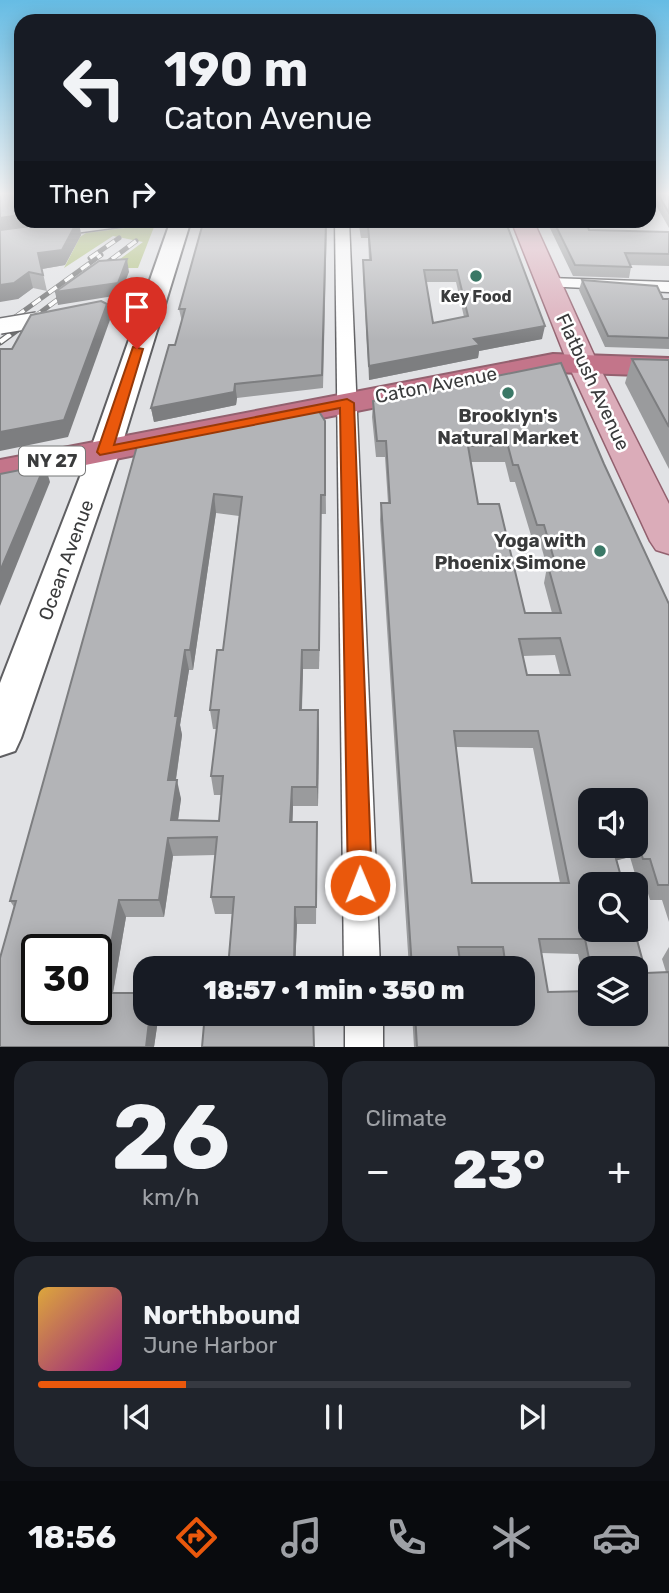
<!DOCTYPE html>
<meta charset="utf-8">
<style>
body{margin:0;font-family:Rubik,sans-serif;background:#20242c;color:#f1f3f6;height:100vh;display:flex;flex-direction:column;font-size:26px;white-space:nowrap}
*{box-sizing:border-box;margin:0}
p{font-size:23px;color:#9ea1a6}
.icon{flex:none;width:38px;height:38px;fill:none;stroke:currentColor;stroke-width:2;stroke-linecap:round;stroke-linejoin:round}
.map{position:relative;height:1047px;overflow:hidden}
.sheet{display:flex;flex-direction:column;gap:14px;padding:14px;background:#0d0f14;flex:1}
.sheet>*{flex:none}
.hud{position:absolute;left:14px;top:14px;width:642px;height:214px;border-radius:21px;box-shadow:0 4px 18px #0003;background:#171b24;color:#f1f3f6;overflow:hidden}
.buttons{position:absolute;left:578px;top:788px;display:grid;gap:14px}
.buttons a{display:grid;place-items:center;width:70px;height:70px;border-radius:14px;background:#171b24;box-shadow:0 4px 18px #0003;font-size:35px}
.speed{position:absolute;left:21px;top:934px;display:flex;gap:14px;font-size:35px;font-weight:700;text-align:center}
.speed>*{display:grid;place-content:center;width:91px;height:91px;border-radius:50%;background:#171b24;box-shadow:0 4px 18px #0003;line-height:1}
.speed .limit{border:4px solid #111;border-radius:10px;background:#fff;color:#111}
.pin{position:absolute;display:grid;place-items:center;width:60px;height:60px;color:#fff;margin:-72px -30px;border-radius:50% 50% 50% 0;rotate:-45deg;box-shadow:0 0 7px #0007}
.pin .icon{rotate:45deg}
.me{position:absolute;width:77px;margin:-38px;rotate:359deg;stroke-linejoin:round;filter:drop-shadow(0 0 5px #0008)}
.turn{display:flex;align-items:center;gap:24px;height:147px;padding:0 35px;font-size:32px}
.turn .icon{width:91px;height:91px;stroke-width:2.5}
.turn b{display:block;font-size:49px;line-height:60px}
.then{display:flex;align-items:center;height:66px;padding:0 35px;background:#0003;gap:14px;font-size:26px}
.big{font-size:52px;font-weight:800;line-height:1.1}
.sheet .tile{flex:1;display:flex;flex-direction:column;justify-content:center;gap:10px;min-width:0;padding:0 24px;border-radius:21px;background:#20242c}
.sheet .dial{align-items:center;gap:0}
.dial b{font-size:91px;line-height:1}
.song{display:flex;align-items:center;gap:21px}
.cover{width:84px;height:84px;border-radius:10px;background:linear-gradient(135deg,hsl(40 70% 55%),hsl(310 70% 35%))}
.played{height:7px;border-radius:4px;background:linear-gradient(90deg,#ea580c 25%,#363941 25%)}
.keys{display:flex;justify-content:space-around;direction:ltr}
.heat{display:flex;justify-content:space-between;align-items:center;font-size:38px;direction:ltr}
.sheet .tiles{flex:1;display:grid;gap:14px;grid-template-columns:1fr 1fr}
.tile:last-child{grid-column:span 2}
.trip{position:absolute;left:133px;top:956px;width:402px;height:70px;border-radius:21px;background:#171b24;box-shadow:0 4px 18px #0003;font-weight:800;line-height:70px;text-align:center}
.tab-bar{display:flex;height:112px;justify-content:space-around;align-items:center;background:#090b0e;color:#9ea1a6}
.tab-bar .icon{width:49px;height:49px}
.tab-bar .on{color:#ea580c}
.tab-bar b{font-size:32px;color:#f1f3f6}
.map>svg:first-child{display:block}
.green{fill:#aabc75}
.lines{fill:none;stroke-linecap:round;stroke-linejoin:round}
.street-casing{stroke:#5f5f62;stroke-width:3}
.secondary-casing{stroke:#5f5f62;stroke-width:4}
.primary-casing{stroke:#93616f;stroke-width:3}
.highway-casing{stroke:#93616f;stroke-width:4}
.street{fill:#fff;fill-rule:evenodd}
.secondary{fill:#fff;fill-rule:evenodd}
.primary{fill:#dbacb9;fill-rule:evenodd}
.highway{fill:#c3758a;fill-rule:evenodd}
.rail-far1-casing{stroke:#6a6b6c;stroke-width:5}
.rail-casing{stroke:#6a6b6c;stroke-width:7}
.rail-far1{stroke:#fff;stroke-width:3.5;stroke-dasharray:10;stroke-linecap:butt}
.rail{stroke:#fff;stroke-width:4.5;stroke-dasharray:13;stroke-linecap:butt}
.street-bridge-casing{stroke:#5f5f62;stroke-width:18;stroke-linecap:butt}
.street-bridge{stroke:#fff;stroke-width:15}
.wall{fill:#9a9b9d;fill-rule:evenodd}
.shaded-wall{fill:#7d7e80}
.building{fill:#b3b4b7;stroke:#7d7e80;stroke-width:2;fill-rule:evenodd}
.route{fill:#ea580c;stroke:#983908;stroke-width:2}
.poi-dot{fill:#3a7866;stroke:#fff;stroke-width:2.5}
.labels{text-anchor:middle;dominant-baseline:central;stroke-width:5;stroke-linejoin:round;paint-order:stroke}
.far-poi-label{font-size:16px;font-weight:bold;fill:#3a3b3c;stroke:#fff}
.shield{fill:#fff;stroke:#757676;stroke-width:2}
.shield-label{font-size:18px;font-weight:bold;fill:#3a3b3c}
.street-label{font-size:19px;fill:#3a3b3c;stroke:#fff}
.poi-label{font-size:19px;font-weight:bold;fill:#3a3b3c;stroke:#fff}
</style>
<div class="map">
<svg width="669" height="1047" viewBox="0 0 669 1047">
<rect width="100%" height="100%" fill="#e1e2e5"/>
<polygon class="green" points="149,225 154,227 138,268 108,268 143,242 113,236 64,268 80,237 86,233"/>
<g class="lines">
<g class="street-casing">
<g id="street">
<polygon points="107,220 148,220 142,224 0,243 0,235"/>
<polygon points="335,220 349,220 380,968 344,968"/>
<polygon points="549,278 669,282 669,292 544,286 544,280"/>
<polygon points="152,298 160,303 158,306 79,319 71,314 79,309"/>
<rect x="345" y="1013" width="38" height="34"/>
</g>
</g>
<g class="secondary-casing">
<polygon id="secondary" points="171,220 191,220 120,451 21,738 15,751 0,756 0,683 90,451"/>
</g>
<g class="primary-casing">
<polygon id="primary" points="511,220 533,220 598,364 669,504 669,554 656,550 650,541 568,364"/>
</g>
<g class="highway-casing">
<polygon id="highway" points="553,354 669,358 669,376 553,372 0,482 0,460"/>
</g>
<use href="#street" class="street"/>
<use href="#secondary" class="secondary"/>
<use href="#primary" class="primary"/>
<use href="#highway" class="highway"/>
<g class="rail-far1-casing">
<g id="rail-far1">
<polyline points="90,258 119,238"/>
<polyline points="96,271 136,241"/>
<polyline points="0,328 101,255"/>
<polyline points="17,330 73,288"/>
</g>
</g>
<g class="rail-casing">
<polyline id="rail" points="0,342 19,328"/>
</g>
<use href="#rail-far1" class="rail-far1"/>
<use href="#rail" class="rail"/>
<g class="street-bridge-casing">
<polyline id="street-bridge" points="0,326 37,320"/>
</g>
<use href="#street-bridge" class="street-bridge"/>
</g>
<g class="wall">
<polygon points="649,194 669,194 669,228 652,198 649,198"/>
<polygon points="21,220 89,220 79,222 81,235 65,265 42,269 47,291 33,288 18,299"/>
<polygon points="327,220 323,388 237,398 236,405 154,422 151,408 175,345 182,322 179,309"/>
<path d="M358,220H505L542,339L479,351L478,358L369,380L363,272V260H369L368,238H361ZM426,282H456L464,317L433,323Z"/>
<polygon points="546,220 586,220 589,230 669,232 669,266 630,265 631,267 629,278 573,276"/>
<polygon points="582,280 663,299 669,299 669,349 605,347 579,290"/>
<polygon points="632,359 669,360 669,469 625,383"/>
<path d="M373,401L604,464L669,604V922L662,900H650L642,874H635L630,857L617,860L646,973L666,972L662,959L669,947V1047H414L412,1013H523V968H500L499,961H460L461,968H409L380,520L381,503H388L385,457H376L372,417ZM471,462H505L510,482H515L533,542H540L547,567L544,583L552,613H525L478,504ZM555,655L560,675H527L523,656ZM456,747L533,748L560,883H472ZM635,800V845H590ZM541,953L578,954L586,991L548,992ZM590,968H635L590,1013Z"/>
<path d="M325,421L326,514H321L319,669H303L302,710L319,729L318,806H293L292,822H317L316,924H297L295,968H228L232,914H215L211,897L215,855L173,856L164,917H126L113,993L159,1013L154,1047H0L14,907L10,901L137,446ZM216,513L239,516L223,650L210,710L213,729H217L211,776L214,795H222L219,821H178L181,799L176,780L182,735L180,725L189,670H193Z"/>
</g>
<g class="shaded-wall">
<polygon points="21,215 21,220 89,220 79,222 81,235 65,265 42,269 0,233 0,218"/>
<polygon points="127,259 129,272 120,295 58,305 55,292"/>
<polygon points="29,272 33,288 18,299 0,302 0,285"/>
<polygon points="107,304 110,320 68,437 0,451 0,432"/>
<polygon points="545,326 542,339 479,351 478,358 369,380 369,366 474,339"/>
<polygon points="235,384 237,398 236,405 154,422 151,408"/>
<polygon points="45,465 50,482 0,606 0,571"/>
<polygon points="214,494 216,513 193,670 190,650"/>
<polygon points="321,495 321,514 319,669 319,650"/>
<polygon points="185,650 189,670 180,725 182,735 173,799 168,780 175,716"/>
<polygon points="302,650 303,669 301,729 300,710"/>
<polygon points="318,710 319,729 318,806 317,787"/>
<polygon points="177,780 181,799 175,839 171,820"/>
<polygon points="292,787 293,806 292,840 290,822"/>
<polygon points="168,838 173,856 164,917 159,900"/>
<polygon points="622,845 635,845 630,857 606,863 613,848"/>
<polygon points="119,900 126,917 110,1009 102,993"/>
<polygon points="295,907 297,924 295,968 294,968"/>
<polygon points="150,1013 159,1013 154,1047 146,1047"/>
</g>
<g class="building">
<polygon points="0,194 21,194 21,215 0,218"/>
<polygon points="658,194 669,194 669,213"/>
<polygon points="78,220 62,250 38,253 43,275 29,272 14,283 0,285 0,230"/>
<polygon points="207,220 326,220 322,375 235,384 234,392 151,408 169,345 175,345 185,309 179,309 203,223 207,223"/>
<path d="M360,220H505L545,326L474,339L480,345L369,366L363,260H371L368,226H361ZM424,270H457L468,316L433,323Z"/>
<polygon points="553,220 586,220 589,230 669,232 669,254 625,253 631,267 575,265"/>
<polygon points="127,259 118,283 55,292 99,261"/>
<polygon points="582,280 657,286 663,299 669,299 669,338 608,336"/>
<polygon points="101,301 107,304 64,420 0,432 0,349 12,349 31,315"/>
<polygon points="632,359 669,360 669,427"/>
<path d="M561,363L604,464L669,604V885H658L650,859H643L637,841L635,842V800H590V845H622L613,848L623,884H590V929H634L646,973L669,972V1047H417L415,1013H523V968H506L503,947H458L461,968H412L381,503H390L386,441H377L373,401ZM468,446H508L513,465H518L537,525H544L556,566H548L561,613H525L499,504H478ZM560,638L570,675H527L519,639ZM454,731H538L569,883H472ZM539,939H585L591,968H635V1013H590V991L548,992Z"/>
<path d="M318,410L325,421V495H321L319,650H302L300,710H318L317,787H292L290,822H317L316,907H295L294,968H228L234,897H211L217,837L168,838L159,900H119L102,993H145V1013H150L146,1047H0V958L16,901H10L137,446ZM214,494L242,497L223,650H217L210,710H219L211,776H223L219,821L171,820L177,780H168L178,716H175L185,650H190ZM37,950H96V1010H37Z"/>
<polygon points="45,465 0,571 0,474"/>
<polygon points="205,1013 313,1013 314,1047 202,1047"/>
</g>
<linearGradient id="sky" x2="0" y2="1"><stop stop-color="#66bce4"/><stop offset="0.57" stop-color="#f2f2f3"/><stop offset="1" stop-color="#f2f2f3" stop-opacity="0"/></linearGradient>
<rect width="669" height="340" fill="url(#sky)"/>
<polygon class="route" points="133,347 143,349 114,445 347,399 354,403 372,885 368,893 360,896 352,893 348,885 340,408 100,455 97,452"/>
<g class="poi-dot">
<circle cx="476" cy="276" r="7"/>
<circle cx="508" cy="393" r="7"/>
<circle cx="600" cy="551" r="7"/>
</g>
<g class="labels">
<g class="far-poi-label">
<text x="476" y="296">Key Food</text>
</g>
<rect class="shield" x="19" y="446.5" width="66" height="29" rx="5"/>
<g class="shield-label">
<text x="52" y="461">NY 27</text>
</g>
<g class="street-label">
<text transform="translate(593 382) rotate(65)">Flatbush Avenue</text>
<text transform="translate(436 385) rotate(-11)">Caton Avenue</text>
<text transform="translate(66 560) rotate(-70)">Ocean Avenue</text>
</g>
<g class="poi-label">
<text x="508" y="415">Brooklyn's<tspan x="508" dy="22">Natural Market</tspan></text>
<text x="586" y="540" text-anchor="end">Yoga with<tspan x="586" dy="22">Phoenix Simone</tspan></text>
</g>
</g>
</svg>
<div class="buttons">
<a><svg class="icon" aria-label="sound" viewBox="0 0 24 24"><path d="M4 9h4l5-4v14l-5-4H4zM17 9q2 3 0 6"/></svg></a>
<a><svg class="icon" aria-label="search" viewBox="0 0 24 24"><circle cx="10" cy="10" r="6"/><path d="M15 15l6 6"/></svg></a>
<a><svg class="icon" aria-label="layers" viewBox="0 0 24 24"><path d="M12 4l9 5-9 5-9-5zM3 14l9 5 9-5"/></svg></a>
</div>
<div class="speed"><div class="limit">30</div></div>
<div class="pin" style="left:137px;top:349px;background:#d93025"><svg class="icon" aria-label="arrive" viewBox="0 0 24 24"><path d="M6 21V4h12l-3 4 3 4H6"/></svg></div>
<svg class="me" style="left:360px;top:885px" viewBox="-20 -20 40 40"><circle r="17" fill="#ea580c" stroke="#fff" stroke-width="3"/><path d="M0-11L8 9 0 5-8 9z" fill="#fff"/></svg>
<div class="trip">18:57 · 1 min · 350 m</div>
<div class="hud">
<div class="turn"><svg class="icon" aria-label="left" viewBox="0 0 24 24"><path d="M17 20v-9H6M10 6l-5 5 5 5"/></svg><div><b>190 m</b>Caton Avenue</div></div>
<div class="then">Then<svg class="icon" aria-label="right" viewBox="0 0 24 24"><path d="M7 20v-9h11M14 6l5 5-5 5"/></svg></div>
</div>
</div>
<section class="sheet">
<div class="tiles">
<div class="tile dial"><b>26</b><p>km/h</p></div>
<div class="tile"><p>Climate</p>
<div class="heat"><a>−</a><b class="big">23°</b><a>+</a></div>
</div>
<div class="tile">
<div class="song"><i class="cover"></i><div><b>Northbound</b><p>June Harbor</p></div></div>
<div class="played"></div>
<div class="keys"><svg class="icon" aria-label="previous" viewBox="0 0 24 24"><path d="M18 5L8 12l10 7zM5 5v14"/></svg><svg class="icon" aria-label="pause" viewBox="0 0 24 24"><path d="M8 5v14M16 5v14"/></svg><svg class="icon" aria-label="next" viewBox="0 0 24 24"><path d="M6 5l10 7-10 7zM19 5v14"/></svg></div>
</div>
</div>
</section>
<nav class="tab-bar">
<b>18:56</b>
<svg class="icon on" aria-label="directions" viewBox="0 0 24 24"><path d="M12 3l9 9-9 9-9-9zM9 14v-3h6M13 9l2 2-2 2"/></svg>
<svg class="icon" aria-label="music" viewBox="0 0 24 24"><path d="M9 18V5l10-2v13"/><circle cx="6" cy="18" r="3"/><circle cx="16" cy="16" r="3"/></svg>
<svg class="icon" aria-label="phone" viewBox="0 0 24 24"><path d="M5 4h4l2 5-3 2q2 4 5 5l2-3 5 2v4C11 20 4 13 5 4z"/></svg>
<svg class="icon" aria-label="climate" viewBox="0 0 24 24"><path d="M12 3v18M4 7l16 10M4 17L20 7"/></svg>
<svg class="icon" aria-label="car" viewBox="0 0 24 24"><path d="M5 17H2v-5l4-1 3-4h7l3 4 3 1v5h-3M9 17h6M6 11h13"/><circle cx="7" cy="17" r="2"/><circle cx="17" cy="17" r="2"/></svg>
</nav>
